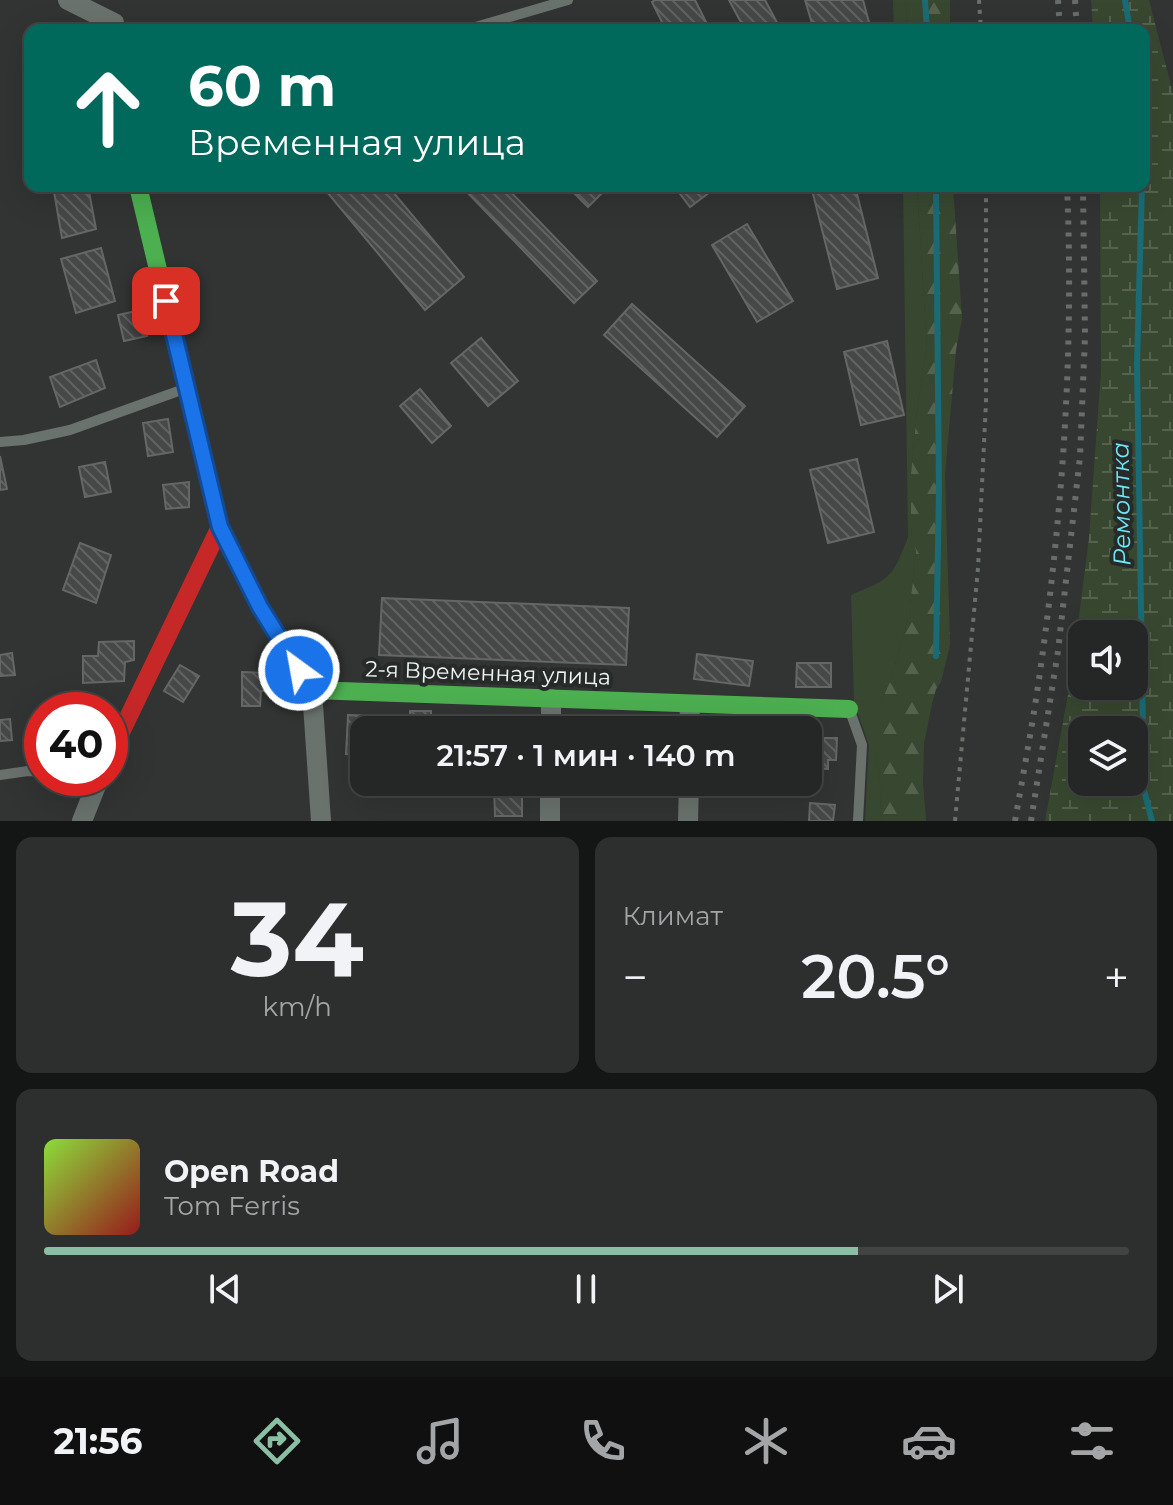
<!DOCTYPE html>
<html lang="ru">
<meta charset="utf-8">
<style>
body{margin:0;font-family:Montserrat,sans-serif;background:#2d2f2e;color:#f1f3f6;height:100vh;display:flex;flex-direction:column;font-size:30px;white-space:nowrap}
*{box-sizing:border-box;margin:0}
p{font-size:26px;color:#a3a5a7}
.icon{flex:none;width:44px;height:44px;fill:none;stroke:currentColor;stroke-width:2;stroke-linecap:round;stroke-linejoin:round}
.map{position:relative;height:821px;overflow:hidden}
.panel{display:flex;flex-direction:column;gap:16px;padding:16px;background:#141515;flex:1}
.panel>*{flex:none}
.hud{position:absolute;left:24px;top:24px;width:1126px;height:168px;border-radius:16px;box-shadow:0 8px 32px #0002,0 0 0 2px #424443;background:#00695c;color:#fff;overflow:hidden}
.controls{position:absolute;left:1068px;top:620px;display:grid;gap:16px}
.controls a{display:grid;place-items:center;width:80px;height:80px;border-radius:16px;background:#252726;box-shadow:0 8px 32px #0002,0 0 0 2px #424443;font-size:40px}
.speed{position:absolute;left:24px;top:692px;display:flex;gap:16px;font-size:40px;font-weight:700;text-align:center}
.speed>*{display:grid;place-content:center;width:104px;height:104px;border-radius:50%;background:#252726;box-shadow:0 8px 32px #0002,0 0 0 2px #424443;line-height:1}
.speed .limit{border:12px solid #d22;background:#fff;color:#111}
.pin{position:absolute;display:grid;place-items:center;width:68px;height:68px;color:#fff;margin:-34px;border-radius:16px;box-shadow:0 4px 12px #0006}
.me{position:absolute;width:88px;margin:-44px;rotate:328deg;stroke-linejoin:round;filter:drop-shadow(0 0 6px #0008)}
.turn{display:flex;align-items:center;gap:28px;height:168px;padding:0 32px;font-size:36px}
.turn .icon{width:104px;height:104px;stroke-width:2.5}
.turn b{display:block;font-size:56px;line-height:68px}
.big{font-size:60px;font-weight:600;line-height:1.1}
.panel .widget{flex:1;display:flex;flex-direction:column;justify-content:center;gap:12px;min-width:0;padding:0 28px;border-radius:16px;background:#2d2f2e}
.panel .dial{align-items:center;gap:0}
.dial b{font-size:104px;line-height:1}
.song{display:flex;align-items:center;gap:24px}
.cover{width:96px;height:96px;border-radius:12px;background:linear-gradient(135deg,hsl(90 70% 55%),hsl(0 70% 35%))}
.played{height:8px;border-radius:4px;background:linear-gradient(90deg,#8abfa5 75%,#424443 75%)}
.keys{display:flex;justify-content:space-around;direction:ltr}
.heat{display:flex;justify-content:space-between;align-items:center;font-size:44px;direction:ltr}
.panel .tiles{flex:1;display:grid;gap:16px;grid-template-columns:1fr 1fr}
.widget:last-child{grid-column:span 2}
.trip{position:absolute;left:350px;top:716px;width:472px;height:80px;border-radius:16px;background:#252726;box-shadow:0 8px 32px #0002,0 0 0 2px #424443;font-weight:600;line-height:80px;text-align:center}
.tab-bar{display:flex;height:128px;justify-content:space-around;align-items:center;background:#0f100f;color:#a3a5a7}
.tab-bar .icon{width:56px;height:56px}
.tab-bar .active{color:#8abfa5}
.tab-bar b{font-size:36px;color:#f1f3f6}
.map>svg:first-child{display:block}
.grass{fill:#384830}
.forest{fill:url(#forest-firs)}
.wetland{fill:url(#wetland-marsh);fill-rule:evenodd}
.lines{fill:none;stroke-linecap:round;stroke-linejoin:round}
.stream{stroke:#1a6b75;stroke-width:6}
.building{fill:url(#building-back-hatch);stroke:#646766;stroke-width:2}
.path{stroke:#6a706c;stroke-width:4;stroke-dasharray:4 6;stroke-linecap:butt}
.lane{stroke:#6a726d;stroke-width:10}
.street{stroke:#6a726d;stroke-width:20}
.fast{stroke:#4caf50;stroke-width:18}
.jam{stroke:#c62828;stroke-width:18}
.rail{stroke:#686d6a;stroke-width:6;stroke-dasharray:4 8;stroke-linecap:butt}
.route-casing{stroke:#114b97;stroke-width:20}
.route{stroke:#1a73e8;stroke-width:14}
.labels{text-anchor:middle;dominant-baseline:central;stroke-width:8;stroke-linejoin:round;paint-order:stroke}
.street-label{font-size:22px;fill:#f1f4f3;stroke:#262b29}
.water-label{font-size:24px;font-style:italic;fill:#70e7f9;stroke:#262b29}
</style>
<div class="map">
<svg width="1173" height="821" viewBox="0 0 1173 821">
<defs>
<pattern id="forest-firs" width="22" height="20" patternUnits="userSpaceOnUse" patternTransform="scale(2)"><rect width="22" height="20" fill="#384830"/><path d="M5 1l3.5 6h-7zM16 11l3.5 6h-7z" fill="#55634e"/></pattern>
<pattern id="wetland-marsh" width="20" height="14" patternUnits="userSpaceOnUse" patternTransform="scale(2)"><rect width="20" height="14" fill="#384830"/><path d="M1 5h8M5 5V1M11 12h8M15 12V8" fill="none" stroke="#55634e"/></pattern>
<pattern id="building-back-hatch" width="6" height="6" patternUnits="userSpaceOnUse" patternTransform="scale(2)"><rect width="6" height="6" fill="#454847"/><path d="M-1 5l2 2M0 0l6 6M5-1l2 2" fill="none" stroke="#606362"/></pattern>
</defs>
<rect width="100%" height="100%" fill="#313433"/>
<g class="grass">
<polygon points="893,0 905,0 907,30 894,30"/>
<path d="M903,186H917L927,348L918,401L911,474V526L912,539L916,551L909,616L891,679L881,703L876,755L880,780L881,821H865L869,745L854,702L851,595C892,578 892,578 908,537Z"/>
</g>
<g class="forest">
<polygon points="905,0 950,0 950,30 907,30"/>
<polygon points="917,186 953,186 962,319 956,350 945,474 950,645 941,682 936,689 932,704 924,743 923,783 926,821 881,821 880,780 876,755 876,729 881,703 891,679 909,616 916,551 912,539 911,526 911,474 918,401 927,348"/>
</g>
<path class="wetland" d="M1091,0H1149L1173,93V821H1045L1072,672L1089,538L1101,371L1100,186H1144V30H1093ZM1082,634H1134V686H1082ZM1082,730H1134V782H1082Z"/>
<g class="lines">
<g class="stream">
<polyline points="925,0 927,30"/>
<polyline points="1125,0 1130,30"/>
<polyline points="1142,186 1137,364 1144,790 1152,821"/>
<polyline points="936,656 939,491 936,186"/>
</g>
</g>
<g class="building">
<polygon points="655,0 695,0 710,30 666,30 652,2"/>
<polygon points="729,0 765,0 781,30 745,30"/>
<polygon points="805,0 863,0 871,30 814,30"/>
<polygon points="53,186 88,186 96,229 62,238"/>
<polygon points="322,186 388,186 464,277 425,310"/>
<polygon points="461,186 505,186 597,281 574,303"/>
<polygon points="567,186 609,186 588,207"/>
<polygon points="674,186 718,186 690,207"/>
<polygon points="811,186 855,186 878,278 837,289"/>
<polygon points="747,224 793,301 757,322 712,245"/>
<polygon points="101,248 115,301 76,313 61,259"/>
<polygon points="632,304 745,406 717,437 604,335"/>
<polygon points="141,310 147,336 124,341 118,315"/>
<polygon points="481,338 518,381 488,406 451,363"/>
<polygon points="887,341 904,415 861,425 844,352"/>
<polygon points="96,360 105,388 60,407 50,377"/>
<polygon points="420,389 451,426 432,443 400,406"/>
<polygon points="168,419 173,452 148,456 143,423"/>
<polygon points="0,456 7,489 0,490"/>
<polygon points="857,459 874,532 828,543 810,470"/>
<polygon points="105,462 111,492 85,497 79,467"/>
<polygon points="189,482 189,507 166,509 163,485"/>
<polygon points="80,543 111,555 96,603 63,590"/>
<polygon points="382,598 629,608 626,665 379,655"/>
<polygon points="134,641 134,660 125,662 124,681 83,683 83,656 98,656 99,642"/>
<polygon points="12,653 15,675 0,676 0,655"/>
<polygon points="697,654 753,661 749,686 694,679"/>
<polygon points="797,663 831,663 831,687 796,687"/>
<polygon points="180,665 199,676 183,702 164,691"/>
<polygon points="242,672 267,673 266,691 261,691 260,706 242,706"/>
<rect x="410" y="711" width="21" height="19"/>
<polygon points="348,715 375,716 374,730 364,730 364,755 346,754"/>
<polygon points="10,719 12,740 0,741 0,720"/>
<polygon points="616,721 616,730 562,730 562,722"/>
<rect x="494" y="724" width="28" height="6"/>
<polygon points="808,738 837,738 836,760 828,760 828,769 814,768 814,760 808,760"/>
<polygon points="494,784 522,784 522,816 495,816"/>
<polygon points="810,803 835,805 833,821 809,821"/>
</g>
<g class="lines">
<g class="path">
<polyline points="979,0 981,30"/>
<polyline points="955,821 978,568 986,402 986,186"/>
</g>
<g class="lane">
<polyline points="465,30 568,0"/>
<polyline points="0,442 24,440 70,430 184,389"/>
<polyline points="850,711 862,745 858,821"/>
<polyline points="0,775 28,771 42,772"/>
</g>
<g class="street">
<polyline points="68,0 114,23 114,30"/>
<polyline points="312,690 321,821"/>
<polyline points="551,730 551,699"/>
<polyline points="689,730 690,705"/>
<polyline points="82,821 99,778"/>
<polyline points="550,821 550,782"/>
<polyline points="688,821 689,782"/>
</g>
<g class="fast">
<polyline points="138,186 191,407"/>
<polyline points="220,527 260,607 312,690 849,709"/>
</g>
<polyline class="jam" points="110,755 220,527 191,407"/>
<g class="rail">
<polyline points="1058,0 1060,30"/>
<polyline points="1075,0 1077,30"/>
<path d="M1015,821C1024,769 1034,717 1041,665C1063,507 1074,346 1067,186"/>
<polyline points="1031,821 1058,651 1080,457 1085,336 1083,186"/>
</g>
</g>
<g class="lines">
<g class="route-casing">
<polyline id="route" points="166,301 220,527 260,607 299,670"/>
</g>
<use href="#route" class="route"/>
</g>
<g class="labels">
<g class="street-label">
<text transform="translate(488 673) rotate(2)">2-я Временная улица</text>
</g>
<g class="water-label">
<text transform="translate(1121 504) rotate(-91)">Ремонтка</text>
</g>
</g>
</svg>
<div class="controls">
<a><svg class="icon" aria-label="sound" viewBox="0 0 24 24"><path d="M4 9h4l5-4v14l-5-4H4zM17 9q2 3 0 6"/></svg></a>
<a><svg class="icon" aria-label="layers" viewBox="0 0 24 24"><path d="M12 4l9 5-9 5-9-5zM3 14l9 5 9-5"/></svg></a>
</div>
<div class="speed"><div class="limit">40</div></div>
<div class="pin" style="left:166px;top:301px;background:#d93025"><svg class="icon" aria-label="arrive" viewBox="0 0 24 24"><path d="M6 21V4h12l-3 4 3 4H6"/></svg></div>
<svg class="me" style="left:299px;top:670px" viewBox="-20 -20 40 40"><circle r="17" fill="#1a73e8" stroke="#fff" stroke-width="3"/><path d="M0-11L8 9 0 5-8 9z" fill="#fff"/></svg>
<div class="trip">21:57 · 1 мин · 140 m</div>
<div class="hud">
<div class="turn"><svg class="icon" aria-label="ahead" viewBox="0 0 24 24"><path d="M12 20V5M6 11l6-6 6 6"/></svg><div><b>60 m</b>Временная улица</div></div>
</div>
</div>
<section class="panel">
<div class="tiles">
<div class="widget dial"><b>34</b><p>km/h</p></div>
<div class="widget"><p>Климат</p>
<div class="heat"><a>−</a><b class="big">20.5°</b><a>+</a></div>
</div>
<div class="widget">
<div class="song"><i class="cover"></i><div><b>Open Road</b><p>Tom Ferris</p></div></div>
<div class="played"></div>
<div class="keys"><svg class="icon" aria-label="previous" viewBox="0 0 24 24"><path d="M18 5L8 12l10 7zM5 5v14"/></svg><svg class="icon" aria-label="pause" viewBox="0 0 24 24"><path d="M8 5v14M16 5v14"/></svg><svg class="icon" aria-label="next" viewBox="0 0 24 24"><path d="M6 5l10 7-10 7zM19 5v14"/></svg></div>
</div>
</div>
</section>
<nav class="tab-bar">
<b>21:56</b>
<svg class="icon active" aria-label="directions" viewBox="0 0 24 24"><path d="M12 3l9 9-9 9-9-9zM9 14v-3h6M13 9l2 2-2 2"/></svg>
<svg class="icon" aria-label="music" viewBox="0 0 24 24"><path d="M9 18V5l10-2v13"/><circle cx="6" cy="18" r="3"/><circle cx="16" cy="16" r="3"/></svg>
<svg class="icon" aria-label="phone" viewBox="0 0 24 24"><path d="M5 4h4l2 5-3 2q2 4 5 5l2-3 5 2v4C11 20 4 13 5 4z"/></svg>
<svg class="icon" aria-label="climate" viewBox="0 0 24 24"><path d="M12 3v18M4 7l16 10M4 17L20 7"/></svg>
<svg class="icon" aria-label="car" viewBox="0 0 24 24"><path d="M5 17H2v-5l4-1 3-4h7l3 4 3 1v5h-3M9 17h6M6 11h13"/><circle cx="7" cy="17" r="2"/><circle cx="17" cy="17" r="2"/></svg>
<svg class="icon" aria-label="filters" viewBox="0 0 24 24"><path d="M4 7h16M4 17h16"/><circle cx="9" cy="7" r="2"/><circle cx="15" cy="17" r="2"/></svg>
</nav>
